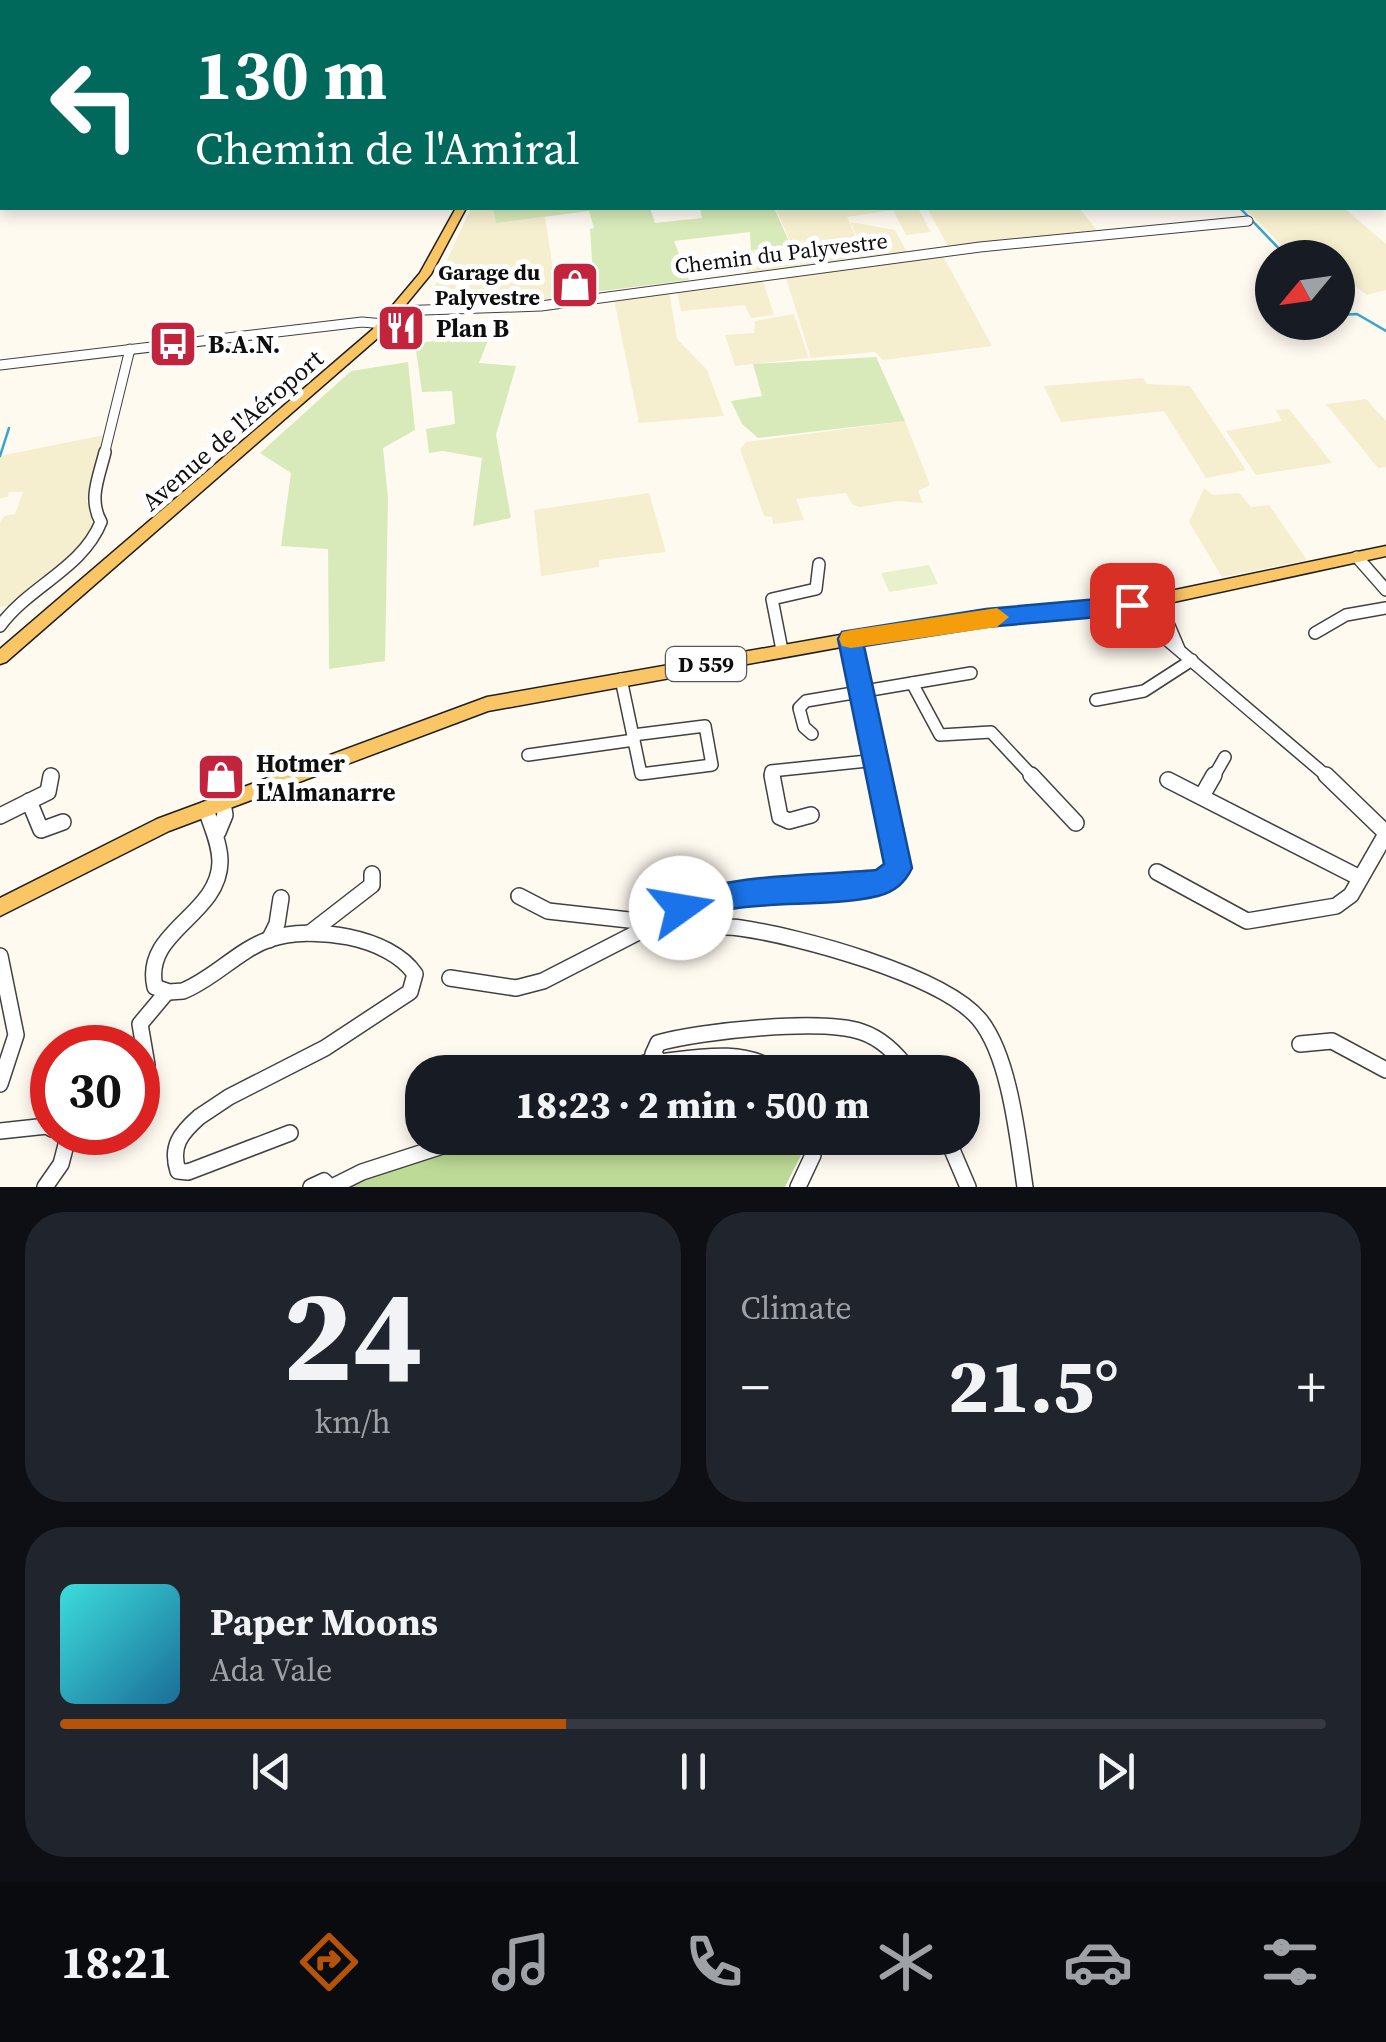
<!DOCTYPE html>
<meta charset="utf-8">
<style>
body{margin:0;font-family:"Source Serif 4",serif;background:#20242c;color:#f1f3f6;height:100vh;display:flex;flex-direction:column;font-size:38px;white-space:nowrap}
*{box-sizing:border-box;margin:0}
p{font-size:32px;color:#9ea1a6}
.icon{flex:none;width:55px;height:55px;fill:none;stroke:currentColor;stroke-width:2;stroke-linecap:round;stroke-linejoin:round}
.map{position:relative;height:1187px;overflow:hidden}
.panel{display:flex;flex-direction:column;gap:25px;padding:25px;background:#0d0f14;flex:1}
.panel>*{flex:none}
.hud{position:absolute;left:0px;top:0px;width:1388px;height:210px;box-shadow:0 5px 15px #0003;background:#00695c;color:#fff;overflow:hidden}
.needle{width:65px;rotate:241deg}
.buttons{position:absolute;left:1255px;top:240px;display:grid;gap:20px}
.buttons a{display:grid;place-items:center;width:100px;height:100px;border-radius:50%;background:#171b24;box-shadow:0 5px 15px #0003;font-size:50px}
.speed{position:absolute;left:30px;top:1025px;display:flex;gap:20px;font-size:50px;font-weight:700;text-align:center}
.speed>*{display:grid;place-content:center;width:130px;height:130px;border-radius:50%;background:#171b24;box-shadow:0 5px 15px #0003;line-height:1}
.speed .limit{border:15px solid #d22;background:#fff;color:#111}
.pin{position:absolute;display:grid;place-items:center;width:85px;height:85px;color:#fff;margin:-42px;border-radius:20px;box-shadow:0 5px 15px #0006}
.me{position:absolute;width:110px;margin:-55px;rotate:77deg;stroke-linejoin:round;filter:drop-shadow(0 0 8px #0008)}
.turn{display:flex;align-items:center;gap:35px;height:210px;padding:0 30px;font-size:45px}
.turn .icon{width:130px;height:130px;stroke-width:2.5}
.turn b{display:block;font-size:70px;line-height:85px}
.big{font-size:75px;font-weight:800;line-height:1.1}
.panel .tile{flex:1;display:flex;flex-direction:column;justify-content:center;gap:15px;min-width:0;padding:0 35px;border-radius:40px;background:#20242c}
.panel .dial{align-items:center;gap:0}
.dial b{font-size:130px;line-height:1}
.song{display:flex;align-items:center;gap:30px}
.cover{width:120px;height:120px;border-radius:15px;background:linear-gradient(135deg,hsl(180 70% 55%),hsl(200 70% 35%))}
.played{height:10px;border-radius:5px;background:linear-gradient(90deg,#b45309 40%,#363941 40%)}
.keys{display:flex;justify-content:space-around;direction:ltr}
.heat{display:flex;justify-content:space-between;align-items:center;font-size:55px;direction:ltr}
.panel .tiles{flex:1;display:grid;gap:25px;grid-template-columns:1fr 1fr}
.tile:last-child{grid-column:span 2}
.trip{position:absolute;left:405px;top:1055px;width:575px;height:100px;border-radius:40px;background:#171b24;box-shadow:0 5px 15px #0003;font-weight:800;line-height:100px;text-align:center}
.tabs{display:flex;height:160px;justify-content:space-around;align-items:center;background:#090b0e;color:#9ea1a6}
.tabs .icon{width:70px;height:70px}
.tabs .active{color:#b45309}
.tabs b{font-size:45px;color:#f1f3f6}
.map>svg:first-child{display:block}
.farmland{fill:#f5eecf}
.green{fill:#d8eab9}
.forest{fill:#bddb97}
.pitch{fill:#e8f1cb}
.lines{fill:none;stroke-linecap:round;stroke-linejoin:round}
.stream{stroke:#39a4cf;stroke-width:2.5}
.river{fill:#b4e5f7;fill-rule:evenodd}
.taxiway{stroke:#e08f96;stroke-width:25}
.runway{fill:#e08f96;fill-rule:evenodd}
.minor-far2-casing{stroke:#414141;stroke-width:11}
.minor-far1-casing{stroke:#414141;stroke-width:14}
.minor-casing{stroke:#414141;stroke-width:18}
.major-casing{stroke:#1f1f1f;stroke-width:3}
.minor-far2{stroke:#fff;stroke-width:9}
.minor-far1{stroke:#fff;stroke-width:11}
.minor{stroke:#fff;stroke-width:15}
.major{fill:#fac665;fill-rule:evenodd}
.route{fill:#1a73e8;stroke:#114b97;stroke-width:2.5}
.slow{fill:#f59e0b}
.labels{text-anchor:middle;dominant-baseline:central;stroke-width:10;stroke-linejoin:round;paint-order:stroke}
.far-street-label{font-size:22px;fill:#0e0e0e;stroke:#fff}
.far-poi-label{font-size:22px;font-weight:bold;fill:#0e0e0e;stroke:#fff;text-anchor:end}
.shield{fill:#fff;stroke:#565656;stroke-width:2.5}
.shield-label{font-size:22px;font-weight:bold;fill:#0e0e0e}
.poi-label{font-size:25px;font-weight:bold;fill:#0e0e0e;stroke:#fff;text-anchor:start}
.street-label{font-size:25px;fill:#0e0e0e;stroke:#fff}
</style>
<div class="map">
<svg width="1386" height="1187" viewBox="0 0 1386 1187">
<rect width="100%" height="100%" fill="#fffaf0"/>
<g class="farmland">
<polygon points="471,208 493,208 496,223 545,217 558,302 440,309 435,286"/>
<polygon points="918,208 931,232 906,235 893,210 847,217 866,260 803,271 776,209"/>
<polygon points="927,208 1079,208 1100,234 948,246"/>
<polygon points="1245,208 1344,208 1386,244 1386,290 1367,295 1355,286 1344,288 1338,284 1338,258 1293,257"/>
<polygon points="850,222 895,230 908,254 868,259"/>
<polygon points="790,246 801,271 747,276 743,263 751,250"/>
<polygon points="943,256 992,346 883,360 875,352 811,358 786,278"/>
<polygon points="763,281 774,315 751,318 745,305 681,311 676,288"/>
<polygon points="669,291 677,339 707,370 724,416 639,423 614,299"/>
<polygon points="794,314 809,358 735,366 725,335 754,333 755,321"/>
<polygon points="1143,378 1147,384 1190,386 1246,470 1206,478 1164,411 1061,422 1044,386"/>
<polygon points="1366,399 1386,421 1386,467 1378,468 1326,404"/>
<polygon points="1289,409 1332,463 1256,475 1226,431 1282,421 1276,410"/>
<polygon points="905,421 930,485 918,491 923,503 898,501 860,507 853,505 846,493 796,499 804,520 773,524 772,517 764,516 740,449 746,442"/>
<polygon points="104,435 87,501 94,529 88,546 8,605 0,607 0,523 4,516 15,514 23,492 9,492 8,497 0,498 0,456"/>
<polygon points="1204,488 1213,495 1239,493 1251,507 1269,505 1307,560 1222,577 1189,522"/>
<polygon points="649,493 666,552 599,560 599,567 541,576 534,510"/>
</g>
<g class="green">
<polygon points="493,208 650,208 655,223 702,218 700,208 771,208 768,210 775,210 791,246 751,250 750,232 674,241 689,280 594,292 590,229 594,228 589,211 496,223"/>
<polygon points="485,322 493,328 479,363 516,366 496,435 511,518 473,526 482,458 443,451 429,453 426,429 455,424 452,391 422,392 415,344 439,340 451,324"/>
<polygon points="876,357 905,421 758,438 742,424 731,401 762,396 753,364"/>
<polygon points="408,362 415,430 383,448 388,498 385,661 329,669 328,549 281,546 291,473 260,453 351,371"/>
</g>
<polygon class="forest" points="448,1138 804,1138 806,1145 785,1187 327,1187"/>
<polygon class="pitch" points="929,565 938,584 889,592 881,573"/>
<g class="lines">
<g class="stream">
<polyline points="1320,0 1328,2"/>
<polyline points="1240,208 1288,258"/>
<polyline points="1338,315 1357,314 1386,331"/>
<polyline points="0,456 9,428"/>
</g>
<polygon class="river" points="1269,0 1280,0 1282,2 1271,2"/>
<g class="taxiway">
<polyline points="256,1 291,0"/>
<polyline points="0,155 2,154"/>
</g>
<rect class="runway" x="0" y="35" width="2" height="22"/>
<g class="minor-far2-casing">
<g id="minor-far2">
<polyline points="396,311 541,306 980,247 1248,221"/>
<polyline points="0,365 362,322 384,324"/>
<polyline points="104,455 130,349"/>
</g>
</g>
<g class="minor-far1-casing">
<g id="minor-far1">
<polyline points="1357,557 1386,590"/>
<polyline points="1158,600 1179,649"/>
<polyline points="1132,605 1139,616 1329,778"/>
<path d="M0,626C29,586 82,569 101,522C88,499 99,477 105,452"/>
<polyline points="1315,633 1346,615 1386,608"/>
<polyline points="850,639 879,778"/>
<polyline points="782,650 772,599 816,589 819,564"/>
<polyline points="621,679 641,774 712,765 705,726 633,735"/>
<polyline points="912,683 940,735 991,732 1034,778"/>
<polyline points="1096,700 1144,691 1192,660"/>
<polyline points="812,734 804,727 799,708 806,701 971,673"/>
<polyline points="528,755 634,740"/>
<polyline points="772,778 771,771 877,760"/>
<polyline points="1213,778 1225,757"/>
</g>
</g>
<g class="minor-casing">
<g id="minor">
<polyline points="772,775 780,817 789,821 811,815"/>
<path d="M879,775L898,868L890,878L877,883C810,888 732,883 671,915L679,930C698,929 721,925 740,928C798,936 942,975 979,1019C1010,1056 1018,1140 1025,1187"/>
<polyline points="1031,775 1076,823"/>
<polyline points="1326,775 1386,833"/>
<polyline points="1168,780 1360,878"/>
<polyline points="1202,796 1214,775"/>
<polyline points="29,801 41,830 63,822"/>
<path d="M206,809C211,826 220,843 220,862C219,916 142,931 155,987L169,992L183,991C215,978 238,950 270,939C312,925 389,936 415,974L410,992L325,1048L229,1097L199,1117C181,1133 170,1146 178,1171L188,1172L290,1133"/>
<polyline points="0,816 48,792 51,776"/>
<polyline points="218,832 225,815 223,803"/>
<polyline points="1157,872 1247,921 1336,906 1351,895 1386,834"/>
<polyline points="519,896 548,911 656,923"/>
<polyline points="310,933 372,885 372,874"/>
<polyline points="269,940 277,924 281,898"/>
<polyline points="0,956 16,1035 0,1084"/>
<polyline points="450,978 516,988 543,981 656,923 672,923"/>
<polyline points="1300,1044 1332,1041 1386,1070"/>
<polyline points="147,1065 140,1024 166,993"/>
<polyline points="623,1072 657,1058"/>
<path d="M779,1072C742,1048 701,1057 660,1062L653,1054L658,1043C700,1031 822,1018 862,1032C883,1039 898,1055 910,1072"/>
<polyline points="0,1131 47,1126 52,1129"/>
<polyline points="947,1138 968,1187"/>
<polyline points="45,1187 61,1164 68,1137 59,1132"/>
<polyline points="311,1187 324,1181 330,1187"/>
<polyline points="332,1187 362,1172 467,1138"/>
<polyline points="798,1187 813,1155 813,1138"/>
</g>
</g>
<g class="major-casing">
<g id="major">
<polygon points="596,0 606,0 604,2 595,2"/>
<polygon points="456,208 466,208 431,274 380,336 6,662 0,664 0,649 372,330 420,273"/>
<polygon points="1386,546 1386,556 1132,611 986,624 891,638 488,711 169,831 0,916 0,898 157,819 487,697 891,626 986,612 1132,599"/>
</g>
</g>
<use href="#minor-far2" class="minor-far2"/>
<use href="#minor-far1" class="minor-far1"/>
<use href="#minor" class="minor"/>
<use href="#major" class="major"/>
</g>
<path class="route" d="M1132,596L1143,605L1132,614L986,627L864,646L912,868C905,883 895,892 878,896C831,907 779,901 731,909C712,913 689,924 671,917L667,908L671,898C734,873 810,876 876,870L884,864L838,639L842,632L986,609Z"/>
<polygon class="slow" points="997,608 1009,617 997,627 851,648 842,646 839,639 842,632 851,630"/>
<defs>
<g id="shop-square" transform="scale(2.5)"><rect x="-9" y="-9" width="18" height="18" rx="4" fill="#c1243c" stroke="#fff"/><path d="M-5-2.5h2.3a2.7 3.5 0 0 1 5.4 0H5L5.5 6h-11ZM-1.5-2.5h3a1.5 2.3 0 0 0-3 0Z" fill="#fff"/></g>
<g id="restaurant-square" transform="scale(2.5)"><rect x="-9" y="-9" width="18" height="18" rx="4" fill="#c1243c" stroke="#fff"/><path d="M-5-6h1v4h1v-4h1v4h1v-4h1v5L-1.5 .5V6h-2V.5L-5-1ZM5-6V6H3V1.5H1.5Q1.5-4 5-6Z" fill="#fff"/></g>
<g id="bus-square" transform="scale(2.5)"><rect x="-9" y="-9" width="18" height="18" rx="4" fill="#c1243c" stroke="#fff"/><path d="M-5-6H5V4H4V6H2V4H-2V6H-4V4H-5ZM-3.5-4V0h7V-4ZM-3.5 1.2v1.5H-2V1.2ZM2 1.2v1.5H3.5V1.2Z" fill="#fff"/></g>
</defs>
<g fill-rule="evenodd">
<use href="#shop-square" x="575" y="285"/>
<use href="#restaurant-square" x="401" y="328"/>
<use href="#bus-square" x="173" y="344"/>
<use href="#shop-square" x="221" y="777"/>
</g>
<g class="labels">
<g class="far-street-label">
<text transform="translate(781 253) rotate(-7)">Chemin du Palyvestre</text>
</g>
<g class="far-poi-label">
<text x="540" y="272">Garage du<tspan x="540" dy="25">Palyvestre</tspan></text>
</g>
<rect class="shield" x="666" y="647" width="80" height="34" rx="8"/>
<g class="shield-label">
<text x="706" y="664">D 559</text>
</g>
<g class="poi-label">
<text x="436" y="328">Plan B</text>
<text x="208" y="344">B.A.N.</text>
<text x="256" y="763">Hotmer<tspan x="256" dy="29">L'Almanarre</tspan></text>
</g>
<g class="street-label">
<text transform="translate(232 430) rotate(-41)">Avenue de l'Aéroport</text>
</g>
</g>
</svg>
<div class="buttons">
<a><svg class="needle" viewBox="-14 -14 28 28"><path d="M0-13l5 13h-10z" fill="#e53935"/><path d="M0 13l5-13h-10z" fill="#9ea1a6"/></svg></a>
</div>
<div class="speed"><div class="limit">30</div></div>
<div class="pin" style="left:1132px;top:605px;background:#d93025"><svg class="icon" aria-label="arrive" viewBox="0 0 24 24"><path d="M6 21V4h12l-3 4 3 4H6"/></svg></div>
<svg class="me" style="left:681px;top:908px" viewBox="-20 -20 40 40"><circle r="19" fill="#fff"/><path d="M0-13L10 11 0 6-10 11z" fill="#1a73e8"/></svg>
<div class="trip">18:23 · 2 min · 500 m</div>
<div class="hud">
<div class="turn"><svg class="icon" aria-label="left" viewBox="0 0 24 24"><path d="M17 20v-9H6M10 6l-5 5 5 5"/></svg><div><b>130 m</b>Chemin de l'Amiral</div></div>
</div>
</div>
<section class="panel">
<div class="tiles">
<div class="tile dial"><b>24</b><p>km/h</p></div>
<div class="tile"><p>Climate</p>
<div class="heat"><a>−</a><b class="big">21.5°</b><a>+</a></div>
</div>
<div class="tile">
<div class="song"><i class="cover"></i><div><b>Paper Moons</b><p>Ada Vale</p></div></div>
<div class="played"></div>
<div class="keys"><svg class="icon" aria-label="previous" viewBox="0 0 24 24"><path d="M18 5L8 12l10 7zM5 5v14"/></svg><svg class="icon" aria-label="pause" viewBox="0 0 24 24"><path d="M8 5v14M16 5v14"/></svg><svg class="icon" aria-label="next" viewBox="0 0 24 24"><path d="M6 5l10 7-10 7zM19 5v14"/></svg></div>
</div>
</div>
</section>
<nav class="tabs">
<b>18:21</b>
<svg class="icon active" aria-label="directions" viewBox="0 0 24 24"><path d="M12 3l9 9-9 9-9-9zM9 14v-3h6M13 9l2 2-2 2"/></svg>
<svg class="icon" aria-label="music" viewBox="0 0 24 24"><path d="M9 18V5l10-2v13"/><circle cx="6" cy="18" r="3"/><circle cx="16" cy="16" r="3"/></svg>
<svg class="icon" aria-label="phone" viewBox="0 0 24 24"><path d="M5 4h4l2 5-3 2q2 4 5 5l2-3 5 2v4C11 20 4 13 5 4z"/></svg>
<svg class="icon" aria-label="climate" viewBox="0 0 24 24"><path d="M12 3v18M4 7l16 10M4 17L20 7"/></svg>
<svg class="icon" aria-label="car" viewBox="0 0 24 24"><path d="M5 17H2v-5l4-1 3-4h7l3 4 3 1v5h-3M9 17h6M6 11h13"/><circle cx="7" cy="17" r="2"/><circle cx="17" cy="17" r="2"/></svg>
<svg class="icon" aria-label="filters" viewBox="0 0 24 24"><path d="M4 7h16M4 17h16"/><circle cx="9" cy="7" r="2"/><circle cx="15" cy="17" r="2"/></svg>
</nav>
